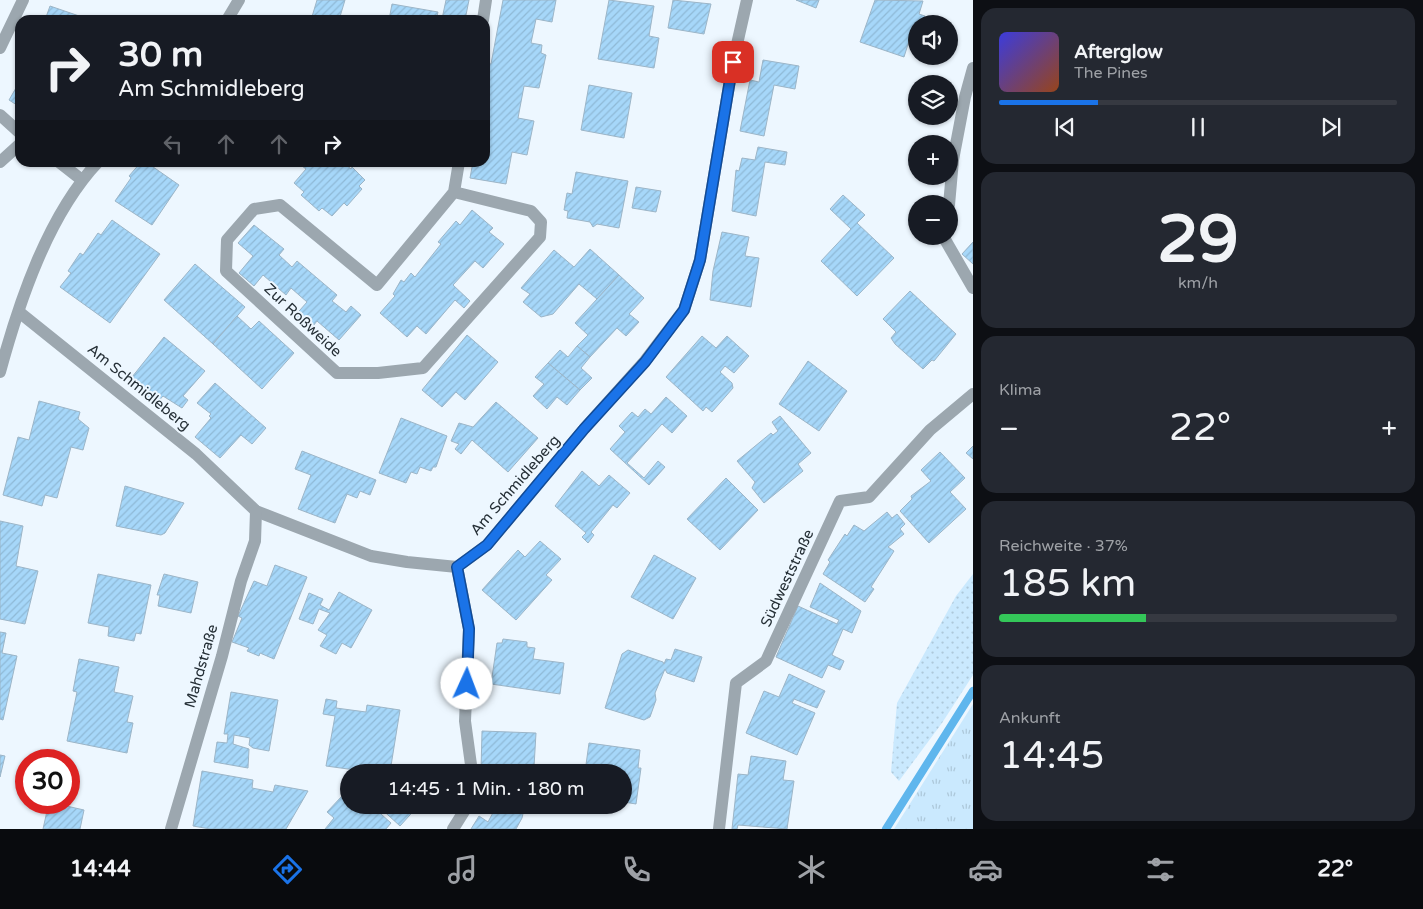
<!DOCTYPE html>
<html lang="de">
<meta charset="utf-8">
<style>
body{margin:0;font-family:"Varela Round",sans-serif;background:#242831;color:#f1f3f6;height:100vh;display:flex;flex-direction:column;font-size:19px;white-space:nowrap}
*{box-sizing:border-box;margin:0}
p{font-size:16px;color:#9ea1a6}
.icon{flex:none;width:28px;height:28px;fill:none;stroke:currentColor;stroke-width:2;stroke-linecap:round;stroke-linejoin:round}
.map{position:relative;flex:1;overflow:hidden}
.details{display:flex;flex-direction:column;gap:8px;padding:8px;background:#0d0f14;width:450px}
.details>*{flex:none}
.guide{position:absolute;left:15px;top:15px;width:475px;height:152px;border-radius:15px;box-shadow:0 1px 4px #0004;background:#171b24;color:#f1f3f6;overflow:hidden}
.tools{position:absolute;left:908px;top:15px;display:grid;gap:10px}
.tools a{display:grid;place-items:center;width:50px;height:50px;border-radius:50%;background:#171b24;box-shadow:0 1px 4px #0004;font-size:25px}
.speed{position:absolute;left:15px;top:749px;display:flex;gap:10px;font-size:25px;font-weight:700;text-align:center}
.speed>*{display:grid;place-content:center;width:65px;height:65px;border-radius:50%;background:#171b24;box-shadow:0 1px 4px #0004;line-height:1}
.speed .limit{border:8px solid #d22;background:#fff;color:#111}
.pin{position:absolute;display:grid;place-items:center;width:42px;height:42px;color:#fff;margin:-21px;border-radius:10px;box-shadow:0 2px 8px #0006}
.me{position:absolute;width:55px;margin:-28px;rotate:2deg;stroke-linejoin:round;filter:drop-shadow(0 0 4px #0008)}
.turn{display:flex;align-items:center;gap:18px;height:105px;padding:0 20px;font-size:22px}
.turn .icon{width:65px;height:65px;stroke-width:2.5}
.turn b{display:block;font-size:35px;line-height:42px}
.lanes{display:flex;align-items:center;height:48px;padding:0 20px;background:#0003;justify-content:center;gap:25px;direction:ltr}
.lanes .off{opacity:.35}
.big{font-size:38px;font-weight:600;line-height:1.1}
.details .widget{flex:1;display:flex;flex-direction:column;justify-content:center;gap:8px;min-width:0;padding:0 18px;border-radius:15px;background:#242831}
.details .dial{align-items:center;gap:0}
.dial b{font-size:65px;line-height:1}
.song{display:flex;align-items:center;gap:15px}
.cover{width:60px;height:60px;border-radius:8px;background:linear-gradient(135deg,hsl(240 70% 55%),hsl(20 70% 35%))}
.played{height:5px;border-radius:2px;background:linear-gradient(90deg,#1a73e8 25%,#363941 25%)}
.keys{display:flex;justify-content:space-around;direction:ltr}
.heat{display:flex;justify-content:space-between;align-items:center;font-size:28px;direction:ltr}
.charge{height:8px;border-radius:4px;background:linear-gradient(90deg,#34c759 37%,#363941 0)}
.trip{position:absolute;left:340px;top:764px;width:292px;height:50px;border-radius:25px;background:#171b24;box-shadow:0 1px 4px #0004;font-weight:600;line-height:50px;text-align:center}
.dock{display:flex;height:80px;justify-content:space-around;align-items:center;background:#090b0e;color:#9ea1a6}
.dock .icon{width:35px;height:35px}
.dock .current{color:#1a73e8}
.dock b{font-size:22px;color:#f1f3f6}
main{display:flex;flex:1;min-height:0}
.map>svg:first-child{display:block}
.grass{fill:url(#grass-tufts)}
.park{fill:url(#park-dots)}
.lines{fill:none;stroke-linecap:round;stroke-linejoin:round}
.stream{stroke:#5fb6ed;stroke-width:8}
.building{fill:url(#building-hatch);stroke:#9cb5c7}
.minor{stroke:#9ca7af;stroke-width:12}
.route-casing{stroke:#114b97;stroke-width:12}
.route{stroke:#1a73e8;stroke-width:9}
.labels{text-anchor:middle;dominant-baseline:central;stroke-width:4;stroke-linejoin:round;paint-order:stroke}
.street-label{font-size:15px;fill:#252f36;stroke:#edf7ff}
</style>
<main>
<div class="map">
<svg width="973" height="829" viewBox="0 0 973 829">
<defs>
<pattern id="grass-tufts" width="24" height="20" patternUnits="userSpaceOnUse" patternTransform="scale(1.25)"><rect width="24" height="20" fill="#cae9fe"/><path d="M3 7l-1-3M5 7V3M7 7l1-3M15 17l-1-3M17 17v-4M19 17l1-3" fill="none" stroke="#adc8da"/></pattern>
<pattern id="park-dots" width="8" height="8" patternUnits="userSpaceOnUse" patternTransform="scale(1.25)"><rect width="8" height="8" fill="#cae9fe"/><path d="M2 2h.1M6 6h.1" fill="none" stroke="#adc8da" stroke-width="1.8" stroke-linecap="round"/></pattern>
<pattern id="building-hatch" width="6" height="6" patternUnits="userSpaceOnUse" patternTransform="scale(1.25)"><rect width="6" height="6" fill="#a6d7f9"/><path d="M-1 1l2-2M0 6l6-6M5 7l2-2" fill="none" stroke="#8fb9d6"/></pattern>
</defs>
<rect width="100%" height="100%" fill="#edf7ff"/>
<polygon class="grass" points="973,704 973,829 894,829"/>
<polygon class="park" points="973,574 973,675 942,723 899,781 891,772 897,703 956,596"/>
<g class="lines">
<polyline class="stream" points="886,829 973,691"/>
</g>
<g class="building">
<polygon points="317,0 345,0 339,20 311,20"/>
<polygon points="446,0 469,0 465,20 442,19"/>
<polygon points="503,0 556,0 552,22 536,19 531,43 542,45 541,53 546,55 539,88 524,86 518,118 534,121 527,155 512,152 506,184 470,178 473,162 485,162 485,95 489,71 486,70 487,63 491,64"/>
<polygon points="609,0 654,6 649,36 659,38 654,68 598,59"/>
<polygon points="673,0 711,4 704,34 668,28"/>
<polygon points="796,0 819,0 816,8"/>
<polygon points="875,0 923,1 919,14 925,16 922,24 916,24 915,44 909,41 904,57 860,42"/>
<polygon points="392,4 438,12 436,20 389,20"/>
<polygon points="50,6 85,18 84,20 45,20"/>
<polygon points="763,60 799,66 795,89 774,85 764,136 740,131 750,80 759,82"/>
<polygon points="20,81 20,107 9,100"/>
<polygon points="589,85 632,93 624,138 581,130"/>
<polygon points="758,147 787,152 785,165 765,162 756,216 732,211 736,170 739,171 742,158 755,160"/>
<polygon points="141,162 146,162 179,185 152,225 115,201 131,178 129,176"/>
<polygon points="306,162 343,162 351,169 352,167 365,180 359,186 362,189 347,206 344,203 332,216 322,208 319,211 301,195 304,192 294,183 306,169 302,166"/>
<polygon points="576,172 628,181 619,228 597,224 593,227 590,222 567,218 568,211 564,210 567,193 572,194"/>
<polygon points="636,187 661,191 656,212 632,208"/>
<polygon points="843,195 865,215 857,223 894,258 857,296 821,261 851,229 830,209"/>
<polygon points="472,210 493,228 489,232 504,244 483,268 475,261 453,285 470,301 464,308 455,300 426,334 417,326 407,337 380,313 395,296 393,294 401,280 404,282 411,273 415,277 441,244 438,242 456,221 460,225"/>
<polygon points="112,220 160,254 110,323 60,287 71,273 68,271 80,253 83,255 98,233 101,235"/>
<polygon points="254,225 284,249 279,255 292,267 297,261 337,295 332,301 346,312 351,306 361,315 339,340 317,321 309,331 293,318 307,302 291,288 286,295 263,275 254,286 239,273 253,256 238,243"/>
<polygon points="722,232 749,237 745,256 759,258 751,307 710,300 713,271"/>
<polygon points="973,242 973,264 962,254"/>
<polygon points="590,249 619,275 597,299 579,284 553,314 541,317 523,302 530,294 521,288 554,250 574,267"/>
<polygon points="195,264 245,307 213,344 164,300"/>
<polygon points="619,275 644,298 629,314 639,322 626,336 617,328 590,357 577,346 588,335 575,323"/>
<polygon points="910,291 956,334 934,361 932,360 923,369 895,344 891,338 896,332 883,319"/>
<polygon points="237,316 251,329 259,321 294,353 262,389 213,344"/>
<polygon points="467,335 498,362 465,400 456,392 442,407 422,390"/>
<polygon points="702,336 716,348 727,336 749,356 734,373 725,366 720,372 732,383 733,388 712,412 706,407 703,411 666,377"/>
<polygon points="164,337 205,371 183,396 188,400 182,408 163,396 155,405 128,382"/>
<polygon points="577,346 590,357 581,368 592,378 580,390 548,363 560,350 568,357"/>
<polygon points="808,361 847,391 819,431 779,404"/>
<polygon points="548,363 580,390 567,405 557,397 547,409 533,396 544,384 535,377"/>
<polygon points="215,383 266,428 252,444 241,435 220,458 195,437 211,418 209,416 211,414 197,403"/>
<polygon points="666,397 687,416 672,433 662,424 627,463 644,478 658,461 665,467 649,485 610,449 625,432 619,426 632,412 638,417 645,409 651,414"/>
<polygon points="39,401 80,412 78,419 89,428 83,450 71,447 57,498 45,495 42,506 3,495 18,437 29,440"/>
<polygon points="496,402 538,438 508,472 472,440 461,454 455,449 459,444 451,441 459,423 473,427"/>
<polygon points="780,416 811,453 798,464 803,471 764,503 752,488 755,482 737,461 771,433 773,435 778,431 772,422"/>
<polygon points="401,418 447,436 436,467 433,467 431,471 420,467 417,474 411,472 406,483 379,473"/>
<polygon points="973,446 973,459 966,453"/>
<polygon points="302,451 376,480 370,495 360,491 357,498 347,494 335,523 298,509 311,475 295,469"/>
<polygon points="940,452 965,478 950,492 966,509 929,543 900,511 912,499 911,496 931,481 921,470"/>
<polygon points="582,471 599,486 609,475 630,493 617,508 613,505 591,532 594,535 588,543 582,537 586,533 555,506"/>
<polygon points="726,478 758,510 720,550 687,519"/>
<polygon points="125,486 184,503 165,533 161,535 116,526"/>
<polygon points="887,512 892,518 897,514 905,524 900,529 904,534 888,547 894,551 871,587 874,589 865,602 823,574 830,562 828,560 845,534 847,536 854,525 864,531"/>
<polygon points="0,521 23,526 16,566 38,571 25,624 0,619"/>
<polygon points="540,541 561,559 546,575 552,580 516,620 482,590 518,550 525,557"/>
<polygon points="654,555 696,578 673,619 631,597"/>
<polygon points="275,565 307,577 274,659 260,653 259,656 247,651 249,648 232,642 242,618 238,616 254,581 267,586"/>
<polygon points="98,574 151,585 141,634 136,633 134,641 108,636 109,627 88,623"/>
<polygon points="164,574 198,582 191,613 158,606 160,595 157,595"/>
<polygon points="820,583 861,611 852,633 843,629 832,655 844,661 840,670 828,665 822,678 776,657 798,606 837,624 839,620 810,607"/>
<polygon points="339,592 372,610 351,648 342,643 336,654 320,646 327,635 318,630 330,613 319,609 313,624 299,619 309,593 323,599 320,605 329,610"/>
<polygon points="0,632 6,633 2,653 17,656 3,720 0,719"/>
<polygon points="503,639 527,642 527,647 535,648 533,659 564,663 560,694 491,684 497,643 502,643"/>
<polygon points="675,649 702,657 694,682 667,673 665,669 655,693 656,700 650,717 644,720 605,708 622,654 628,650 663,662 664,664 666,659 671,660"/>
<polygon points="79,659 119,667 114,692 133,696 127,722 133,723 127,753 67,741 77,692 73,691"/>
<polygon points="789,674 825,691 817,708 794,699 792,703 815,713 797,755 746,733 764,691 779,697"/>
<polygon points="231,692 278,700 269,751 253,748 249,745 250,738 234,735 233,744 249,749 248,768 214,762 217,742 227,743 228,734 224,734"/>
<polygon points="326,699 337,701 336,708 366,712 367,705 400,710 390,772 370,772 326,766 335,716 323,714"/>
<polygon points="482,731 536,733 534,767 543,767 542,771 481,772"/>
<polygon points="589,743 640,750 638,768 641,768 636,804 624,802 624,772 585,772"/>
<polygon points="0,755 5,756 0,777"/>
<polygon points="751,756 786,761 783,780 794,781 787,829 738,825 737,829 732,829 738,774 748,775"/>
<polygon points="202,771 253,780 252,788 273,792 275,785 308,791 286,829 210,829 193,826"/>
<polygon points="342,796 349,802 349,805 371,805 391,823 386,829 325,829 334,818 327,812"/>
<polygon points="49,802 84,810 80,829 43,829"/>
<polygon points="377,805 419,805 400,826"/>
<polygon points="497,805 525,805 522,818 516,829 471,829 479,816 488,822"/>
</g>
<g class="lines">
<g class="minor">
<polyline points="227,20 239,0"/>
<polyline points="483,20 486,0"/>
<polyline points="0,48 23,0"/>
<polyline points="0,115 20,133"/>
<polyline points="0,162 20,144"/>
<polyline points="59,162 82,180"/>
<polyline points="454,192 531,211 541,222 540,237 423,368 378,373 337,373 226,271 227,240 254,209 280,205 377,285 454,192 459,162"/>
<polyline points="949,205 953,160 965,97 973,68"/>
<polyline points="943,236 973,288"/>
<polyline points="19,312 196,454 256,511 371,556 407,562 457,567 487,545 584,429 645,361 684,310 700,260 733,62 747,0"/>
<path d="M0,372C19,302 48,215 98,162"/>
<polyline points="457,567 469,629 465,721 472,772"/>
<polyline points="171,829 222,656 241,581 255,541 256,511"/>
<polyline points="453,829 468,805"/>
<polyline points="719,829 736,683 766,661 840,501 869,497 930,430 973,394"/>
</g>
</g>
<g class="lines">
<g class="route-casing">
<polyline id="route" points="467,684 469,629 457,567 487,545 584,429 645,362 684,310 700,260 733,62"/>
</g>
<use href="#route" class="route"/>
</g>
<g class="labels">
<g class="street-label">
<text transform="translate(303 320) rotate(43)">Zur Roßweide</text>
<text transform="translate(139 387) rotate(39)">Am Schmidleberg</text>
<text transform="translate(515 485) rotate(-49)">Am Schmidleberg</text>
<text transform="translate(787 578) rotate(-65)">Südweststraße</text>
<text transform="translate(201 666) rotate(-74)">Mahdstraße</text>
</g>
</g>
</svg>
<div class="tools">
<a><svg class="icon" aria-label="sound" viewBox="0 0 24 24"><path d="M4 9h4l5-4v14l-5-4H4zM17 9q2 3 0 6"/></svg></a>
<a><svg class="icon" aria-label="layers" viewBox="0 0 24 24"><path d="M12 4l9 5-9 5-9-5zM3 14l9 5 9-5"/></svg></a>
<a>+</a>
<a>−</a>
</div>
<div class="speed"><div class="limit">30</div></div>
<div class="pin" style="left:733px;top:62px;background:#d93025"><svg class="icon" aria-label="arrive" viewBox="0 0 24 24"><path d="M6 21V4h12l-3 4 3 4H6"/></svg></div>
<svg class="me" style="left:467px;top:684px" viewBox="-20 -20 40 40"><circle r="19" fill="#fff"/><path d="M0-13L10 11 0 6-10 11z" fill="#1a73e8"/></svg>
<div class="trip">14:45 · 1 Min. · 180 m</div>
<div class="guide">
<div class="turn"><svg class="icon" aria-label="right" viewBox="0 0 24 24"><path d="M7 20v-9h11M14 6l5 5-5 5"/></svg><div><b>30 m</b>Am Schmidleberg</div></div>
<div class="lanes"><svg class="icon off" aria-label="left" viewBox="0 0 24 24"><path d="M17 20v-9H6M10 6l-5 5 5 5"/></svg><svg class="icon off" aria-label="ahead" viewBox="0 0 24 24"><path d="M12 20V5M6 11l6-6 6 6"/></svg><svg class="icon off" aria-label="ahead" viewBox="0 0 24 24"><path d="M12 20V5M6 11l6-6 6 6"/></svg><svg class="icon" aria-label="right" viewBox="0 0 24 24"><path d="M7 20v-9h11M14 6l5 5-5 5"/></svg></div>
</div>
</div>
<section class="details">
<div class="widget">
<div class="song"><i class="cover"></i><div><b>Afterglow</b><p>The Pines</p></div></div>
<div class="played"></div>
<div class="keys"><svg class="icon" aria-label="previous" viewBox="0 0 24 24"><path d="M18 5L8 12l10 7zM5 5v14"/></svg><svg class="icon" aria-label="pause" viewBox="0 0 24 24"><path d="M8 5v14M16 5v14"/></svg><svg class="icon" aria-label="next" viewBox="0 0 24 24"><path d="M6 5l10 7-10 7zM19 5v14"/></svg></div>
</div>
<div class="widget dial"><b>29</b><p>km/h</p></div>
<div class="widget"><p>Klima</p>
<div class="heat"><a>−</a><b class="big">22°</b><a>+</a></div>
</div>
<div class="widget"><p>Reichweite · 37%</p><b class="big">185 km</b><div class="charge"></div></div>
<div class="widget"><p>Ankunft</p><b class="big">14:45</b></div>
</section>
</main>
<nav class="dock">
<b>14:44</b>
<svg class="icon current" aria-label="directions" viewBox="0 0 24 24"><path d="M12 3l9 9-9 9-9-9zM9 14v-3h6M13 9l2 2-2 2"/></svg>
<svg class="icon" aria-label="music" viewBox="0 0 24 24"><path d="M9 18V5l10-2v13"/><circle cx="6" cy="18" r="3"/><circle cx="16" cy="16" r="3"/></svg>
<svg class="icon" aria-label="phone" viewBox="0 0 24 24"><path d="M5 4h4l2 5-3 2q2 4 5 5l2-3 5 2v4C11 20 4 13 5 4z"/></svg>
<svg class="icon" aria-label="climate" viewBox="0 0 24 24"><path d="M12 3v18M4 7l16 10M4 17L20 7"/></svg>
<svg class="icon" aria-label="car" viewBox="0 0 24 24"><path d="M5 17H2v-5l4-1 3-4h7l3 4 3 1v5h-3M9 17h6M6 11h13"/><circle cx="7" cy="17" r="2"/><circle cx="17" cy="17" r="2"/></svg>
<svg class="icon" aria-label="filters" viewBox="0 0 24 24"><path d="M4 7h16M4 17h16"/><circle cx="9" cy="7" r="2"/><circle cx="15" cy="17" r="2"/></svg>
<b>22°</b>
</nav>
